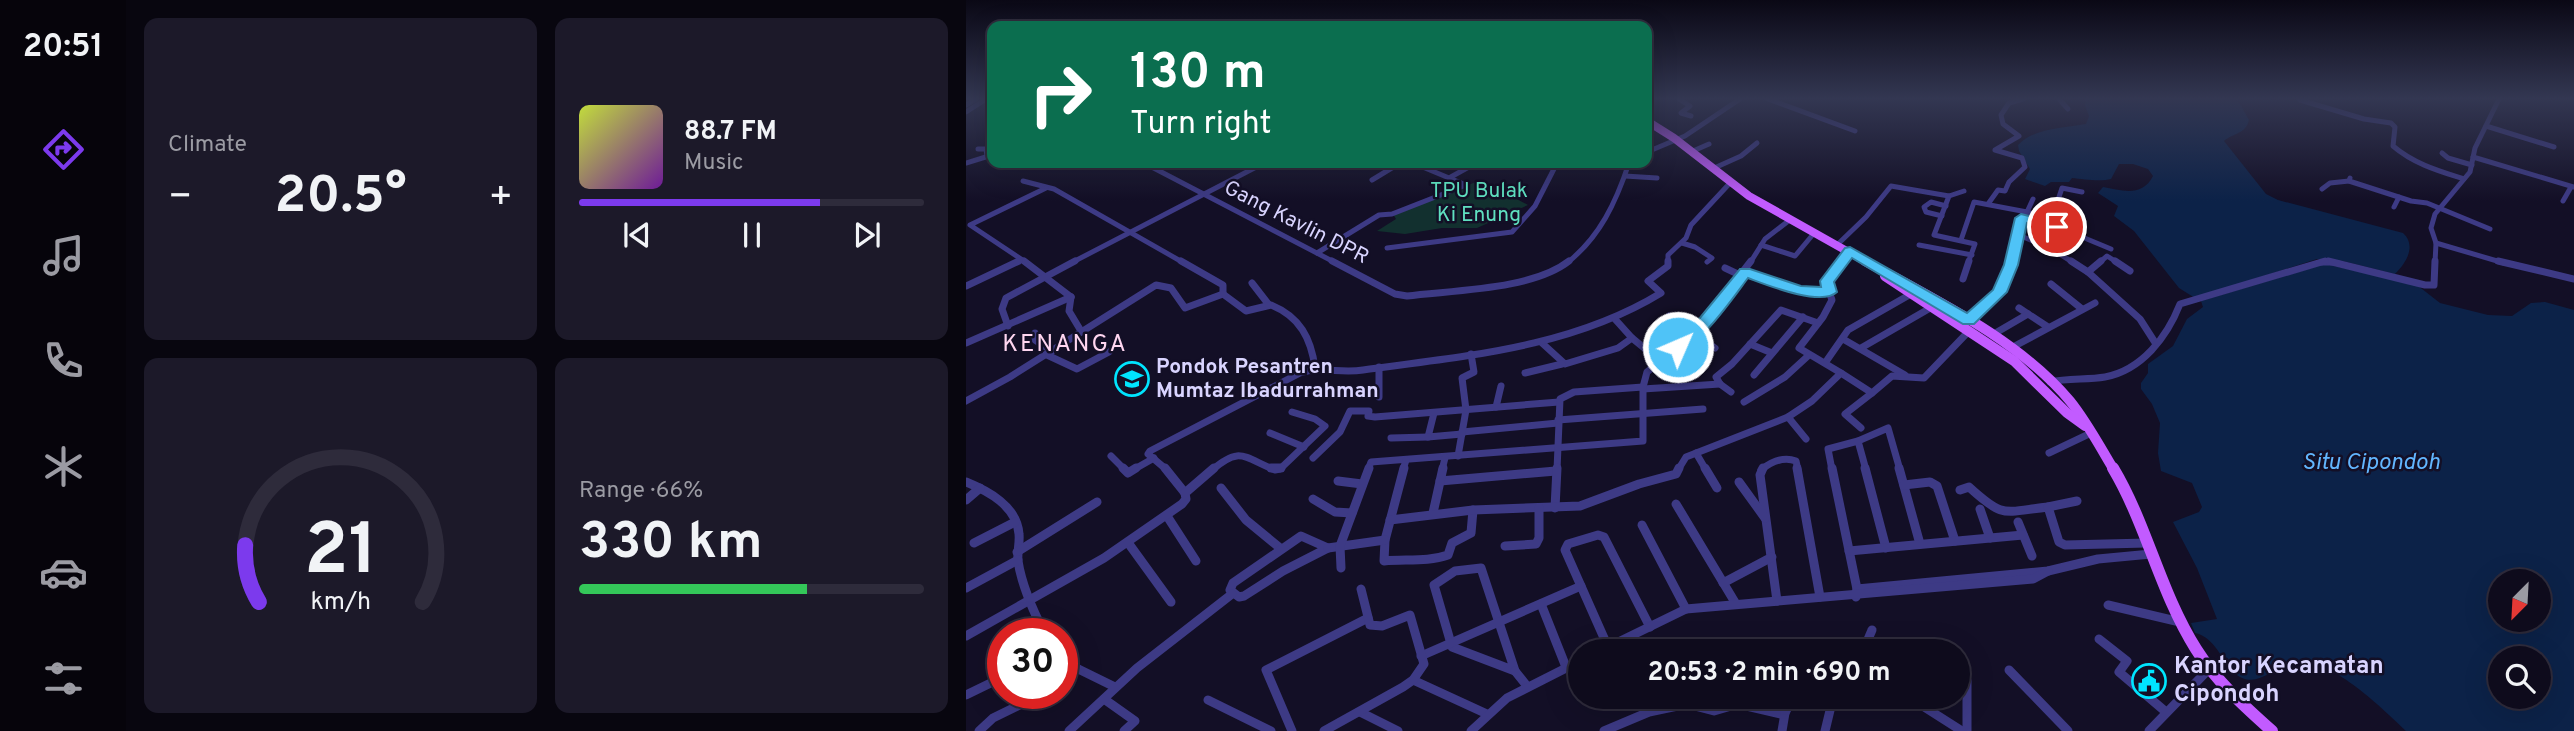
<!DOCTYPE html>
<meta charset="utf-8">
<style>
body{margin:0;font-family:Overpass,sans-serif;background:#1c1929;color:#f1f3f6;height:100vh;display:flex;flex-direction:column;font-size:26px;white-space:nowrap}
*{box-sizing:border-box;margin:0}
p{font-size:23px;color:#9b9ba3}
.icon{flex:none;width:38px;height:38px;fill:none;stroke:currentColor;stroke-width:2;stroke-linecap:round;stroke-linejoin:round}
.map{position:relative;flex:1;overflow:hidden}
.details{display:flex;flex-direction:column;gap:18px;padding:18px;background:#08060f;width:840px}
.details>*{flex:none}
.hud{position:absolute;left:21px;top:21px;width:665px;height:147px;border-radius:14px;box-shadow:0 7px 28px #0002,0 0 0 2px #2e2b3b;background:#0b6e4f;color:#fff;overflow:hidden}
.needle{width:46px;rotate:204deg}
.tools{position:absolute;left:1522px;top:569px;display:grid;gap:14px}
.tools a{display:grid;place-items:center;width:63px;height:63px;border-radius:50%;background:#0e0b1c;box-shadow:0 7px 28px #0002,0 0 0 2px #2e2b3b;font-size:35px}
.speed{position:absolute;left:21px;top:618px;display:flex;gap:14px;font-size:35px;font-weight:700;text-align:center}
.speed>*{display:grid;place-content:center;width:91px;height:91px;border-radius:50%;background:#0e0b1c;box-shadow:0 7px 28px #0002,0 0 0 2px #2e2b3b;line-height:1}
.speed .limit{border:10px solid #d22;background:#fff;color:#111}
.pin{position:absolute;display:grid;place-items:center;width:60px;height:60px;color:#fff;margin:-30px;border:4px solid #fff;border-radius:50%;box-shadow:0 2px 7px #0007}
.me{position:absolute;width:77px;margin:-38px;rotate:45deg;stroke-linejoin:round;filter:drop-shadow(0 0 5px #0008)}
.turn{display:flex;align-items:center;gap:24px;height:147px;padding:0 28px;font-size:32px}
.turn .icon{width:91px;height:91px;stroke-width:2.5}
.turn b{display:block;font-size:49px;line-height:60px}
.big{font-size:52px;font-weight:700;line-height:1.1}
.details .tile{flex:1;display:flex;flex-direction:column;justify-content:center;gap:10px;min-width:0;padding:0 24px;border-radius:14px;background:#1c1929}
.details .dial{align-items:center;gap:0}
.dial svg{height:182px;overflow:visible;fill:none;stroke:#2e2b3b;stroke-width:7;stroke-linecap:round;text-anchor:middle}
.dial text{fill:#f1f3f6;stroke:none}
.song{display:flex;align-items:center;gap:21px}
.cover{width:84px;height:84px;border-radius:10px;background:linear-gradient(135deg,hsl(70 70% 55%),hsl(280 70% 35%))}
.played{height:7px;border-radius:4px;background:linear-gradient(90deg,#7c3aed 70%,#2e2b3b 70%)}
.keys{display:flex;justify-content:space-around;direction:ltr}
.heat{display:flex;justify-content:space-between;align-items:center;font-size:38px;direction:ltr}
.charge{height:10px;border-radius:5px;background:linear-gradient(90deg,#34c759 66%,#2e2b3b 0)}
.details .tiles{flex:1;display:grid;gap:18px;grid-template-columns:repeat(2,1fr)}
.trip{position:absolute;left:602px;top:639px;width:402px;height:70px;border-radius:35px;background:#0e0b1c;box-shadow:0 7px 28px #0002,0 0 0 2px #2e2b3b;font-weight:700;line-height:70px;text-align:center}
main{display:flex;flex:1;min-height:0}
.menu{display:flex;flex-direction:column;width:126px;justify-content:space-around;align-items:center;background:#06040b;color:#9b9ba3}
.menu .icon{width:49px;height:49px}
.menu .current{color:#7c3aed}
.menu b{font-size:32px;color:#f1f3f6}
.map>svg:first-child{display:block}
.green{fill:#12302f}
.water{fill:#0c2248;fill-rule:evenodd}
.lines{fill:none;stroke-linecap:round;stroke-linejoin:round}
.minor-far2{stroke:#3d3a85;stroke-width:5}
.minor-far1{stroke:#3d3a85;stroke-width:7}
.minor{stroke:#3d3a85;stroke-width:9}
.major-far2{stroke:#c25bff;stroke-width:8}
.major-far1{stroke:#c25bff;stroke-width:10}
.major{stroke:#c25bff;stroke-width:12}
.route{fill:#4fc3f7;stroke:#337fa1;stroke-width:2}
.labels{text-anchor:middle;dominant-baseline:central;stroke-width:5;stroke-linejoin:round;paint-order:stroke}
.park-label{font-size:21px;fill:#5fe0c0;stroke:#130f26}
.street-label{font-size:21px;fill:#d9d4ff;stroke:#130f26}
.poi-label{font-size:21px;font-weight:bold;fill:#d9d4ff;stroke:#130f26;text-anchor:start}
.water-label{font-size:23px;font-style:italic;fill:#62b6ff;stroke:#130f26}
.quarter-label{font-size:24px;letter-spacing:2px;fill:#ffd6f0;stroke:#130f26}
.near-poi-label{font-size:24px;font-weight:bold;fill:#d9d4ff;stroke:#130f26;text-anchor:start}
</style>
<main>
<nav class="menu">
<b>20:51</b>
<svg class="icon current" aria-label="directions" viewBox="0 0 24 24"><path d="M12 3l9 9-9 9-9-9zM9 14v-3h6M13 9l2 2-2 2"/></svg>
<svg class="icon" aria-label="music" viewBox="0 0 24 24"><path d="M9 18V5l10-2v13"/><circle cx="6" cy="18" r="3"/><circle cx="16" cy="16" r="3"/></svg>
<svg class="icon" aria-label="phone" viewBox="0 0 24 24"><path d="M5 4h4l2 5-3 2q2 4 5 5l2-3 5 2v4C11 20 4 13 5 4z"/></svg>
<svg class="icon" aria-label="climate" viewBox="0 0 24 24"><path d="M12 3v18M4 7l16 10M4 17L20 7"/></svg>
<svg class="icon" aria-label="car" viewBox="0 0 24 24"><path d="M5 17H2v-5l4-1 3-4h7l3 4 3 1v5h-3M9 17h6M6 11h13"/><circle cx="7" cy="17" r="2"/><circle cx="17" cy="17" r="2"/></svg>
<svg class="icon" aria-label="filters" viewBox="0 0 24 24"><path d="M4 7h16M4 17h16"/><circle cx="9" cy="7" r="2"/><circle cx="15" cy="17" r="2"/></svg>
</nav>
<section class="details">
<div class="tiles">
<div class="tile"><p>Climate</p>
<div class="heat"><a>−</a><b class="big">20.5°</b><a>+</a></div>
</div>
<div class="tile">
<div class="song"><i class="cover"></i><div><b>88.7 FM</b><p>Music</p></div></div>
<div class="played"></div>
<div class="keys"><svg class="icon" aria-label="previous" viewBox="0 0 24 24"><path d="M18 5L8 12l10 7zM5 5v14"/></svg><svg class="icon" aria-label="pause" viewBox="0 0 24 24"><path d="M8 5v14M16 5v14"/></svg><svg class="icon" aria-label="next" viewBox="0 0 24 24"><path d="M6 5l10 7-10 7zM19 5v14"/></svg></div>
</div>
<div class="tile dial"><svg viewBox="0 0 100 80">
<path d="M14 69A42 42 0 1 1 86 69"/>
<path d="M14 69A42 42 0 0 1 8 44" stroke="#7c3aed"/>
<text x="50" y="56" font-size="32" font-weight="700">21</text>
<text x="50" y="72" font-size="11">km/h</text>
</svg></div>
<div class="tile"><p>Range · 66%</p><b class="big">330 km</b><div class="charge"></div></div>
</div>
</section>
<div class="map">
<svg width="1608" height="731" viewBox="0 0 1608 731">
<rect width="100%" height="100%" fill="#130f26"/>
<polygon class="green" points="515,180 562,205 511,228 476,228 439,234 411,231 430,219 427,214"/>
<g class="water">
<path d="M1120,99H1271L1283,120C1280,134 1267,133 1258,141L1300,194L1312,200L1437,233C1451,246 1440,263 1429,274L1377,261L1351,259L1229,298L1213,288L1168,231L1148,216L1152,206L1132,193L1137,187C1155,190 1176,198 1187,176L1182,169L1167,164H1153L1145,179C1134,182 1117,179 1106,178L1103,182H1085L1079,186L1059,179L1064,169L1053,151L1052,145C1068,128 1097,128 1120,124L1123,116L1119,105Z"/>
<path d="M1359,264L1451,285L1474,303L1522,315L1546,316L1565,303L1579,302L1608,310V731H1440C1416,708 1364,657 1329,661C1311,664 1294,688 1274,677C1257,667 1251,637 1229,633L1225,623L1251,619L1231,568L1207,522L1233,512L1236,507L1226,483L1195,471L1192,453L1194,423L1186,404L1175,389V383L1182,373V364L1207,346L1221,319L1237,307L1235,301ZM1535,581H1573V620H1535ZM1535,658H1573V696H1535Z"/>
</g>
<g class="lines">
<g class="minor-far2">
<polyline points="713,99 724,106 715,113 725,116"/>
<polyline points="802,99 889,131"/>
<polyline points="1093,99 1102,109"/>
<path d="M1334,100L1398,119L1425,123L1429,127L1427,146C1448,164 1473,171 1498,179"/>
<polyline points="0,105 10,99"/>
<polyline points="0,112 20,99"/>
<polyline points="23,124 26,123"/>
<polyline points="1520,126 1588,147"/>
<polyline points="12,149 20,149 21,156"/>
<polyline points="727,151 743,144"/>
<polyline points="681,152 719,136 774,99"/>
<polyline points="1476,153 1482,158 1506,165"/>
<polyline points="1507,157 1608,187"/>
<polyline points="0,163 26,155"/>
<polyline points="178,163 370,263"/>
<polyline points="447,163 500,185"/>
<polyline points="746,169 775,156 791,143"/>
<polyline points="659,176 691,178"/>
<polyline points="483,178 510,163"/>
<polyline points="1384,178 1383,181 1445,201 1461,203 1524,229"/>
<polyline points="406,180 434,163"/>
<polyline points="57,181 88,189 218,263"/>
<polyline points="1356,189 1364,183 1383,181"/>
<polyline points="983,196 968,235 1009,244 1002,263"/>
<polyline points="1597,201 1605,187"/>
<polyline points="1022,204 1032,190 1039,191 1043,182 1059,167 1056,158 1029,150 1053,136 1037,124 1035,115 1043,103 1057,99"/>
<polyline points="1428,207 1433,197"/>
<polyline points="976,216 960,212 958,207 965,202 980,206"/>
<polyline points="1055,218 1092,227 1145,249"/>
<polyline points="1086,218 1096,188 1116,192"/>
<polyline points="1053,235 1087,250 1108,263"/>
<polyline points="995,240 1008,202 1061,212 1067,199"/>
<polyline points="716,243 729,247 746,258 741,262"/>
<polyline points="1470,243 1538,263"/>
<polyline points="872,244 900,217 925,186 983,196 998,191"/>
<polyline points="795,245 829,256 849,232"/>
<polyline points="953,245 1006,255"/>
<polyline points="421,248 546,232 569,206 591,163"/>
<polyline points="351,253 413,215 426,214 500,185"/>
<polyline points="49,263 56,260"/>
<polyline points="61,263 4,225 80,188"/>
<polyline points="105,263 298,163"/>
<path d="M601,263C634,237 650,202 663,163"/>
<polyline points="702,263 702,255 720,238 725,225 764,183"/>
<polyline points="784,263 799,239 825,219"/>
<polyline points="875,263 884,251"/>
<polyline points="1045,263 1055,218 1061,212 1096,222"/>
<polyline points="1133,263 1141,256 1152,263"/>
<polyline points="1353,263 1373,263"/>
<polyline points="1469,263 1470,243 1465,228 1469,214 1504,172 1509,148 1533,99"/>
</g>
<g class="minor-far1">
<polyline points="58,261 105,297"/>
<polyline points="215,261 257,285 257,294"/>
<path d="M366,261L429,294L441,296C488,290 566,290 603,261"/>
<polyline points="1105,261 1122,272 1135,261"/>
<polyline points="1149,261 1164,271"/>
<polyline points="1362,261 1459,285 1468,285 1469,261"/>
<polyline points="1532,261 1608,279"/>
<polyline points="759,268 776,276"/>
<polyline points="1122,272 1174,319 1190,344"/>
<polyline points="779,273 834,291 864,292"/>
<polyline points="997,279 1003,261"/>
<polyline points="286,283 303,305"/>
<polyline points="1085,284 1116,309"/>
<polyline points="0,286 53,261"/>
<path d="M257,294L280,311L305,305C334,317 345,338 349,368"/>
<polyline points="105,297 103,311 115,331"/>
<polyline points="1053,308 1082,327"/>
<polyline points="703,316 749,348"/>
<polyline points="648,318 666,338 694,361"/>
<polyline points="1002,320 1034,292 1046,261"/>
<polyline points="42,326 36,309 40,298 109,261"/>
<polyline points="69,333 69,340 86,351"/>
<polyline points="1026,335 1062,314"/>
<polyline points="877,339 939,375"/>
<polyline points="0,343 105,297"/>
<polyline points="576,343 599,364 652,348 666,338"/>
<polyline points="784,344 806,353"/>
<polyline points="895,348 966,307"/>
<polyline points="1045,348 1129,303"/>
<polyline points="81,355 111,369 143,352"/>
<polyline points="859,363 882,330 945,294"/>
<polyline points="413,367 413,397"/>
<polyline points="559,373 596,364"/>
<polyline points="875,373 833,348 857,317 866,300 860,283 876,261"/>
<polyline points="788,375 837,317"/>
<path d="M1084,382C1102,378 1121,380 1139,377C1176,370 1201,337 1214,304L1359,261"/>
<polyline points="677,389 754,384"/>
<polyline points="765,392 754,384 750,377 766,364 815,310 852,323"/>
<polyline points="0,401 44,377 190,285 205,288 219,308 257,294"/>
<polyline points="778,402 819,377 843,355"/>
<polyline points="530,407 535,386"/>
<polyline points="468,413 462,437 496,434"/>
<polyline points="822,417 840,439"/>
<polyline points="592,420 737,409"/>
<polyline points="895,428 879,414 906,393"/>
<polyline points="496,432 592,423"/>
<polyline points="304,433 338,447"/>
<polyline points="425,438 462,437"/>
<polyline points="892,441 900,470"/>
<polyline points="730,453 740,470"/>
<polyline points="1083,453 1125,433"/>
<polyline points="145,456 159,470"/>
<polyline points="492,456 500,410 496,378 508,372 505,354"/>
<polyline points="347,458 374,432 384,411 403,411 402,416 409,417 593,402"/>
<polyline points="167,470 188,458"/>
<path d="M201,470L182,454L184,451L334,373C356,366 375,374 397,370C499,356 605,348 695,293L682,281L702,266V261"/>
<path d="M246,470C274,446 277,457 309,470L314,469L359,426L349,419L326,412"/>
<polyline points="402,470 405,462 677,441 677,387 681,372 729,333 785,261"/>
<polyline points="437,470 440,460"/>
<polyline points="476,470 479,458"/>
<polyline points="591,470 594,399 608,392 677,387"/>
<polyline points="712,470 720,457 822,417 846,401 875,373 906,393 926,376 958,378 1003,331"/>
<path d="M795,470C805,462 817,456 830,461L832,470"/>
<polyline points="866,470 862,449 892,441 922,428 934,470"/>
</g>
<g class="minor">
<polyline points="157,468 162,473 170,468"/>
<polyline points="199,468 219,493"/>
<polyline points="305,468 315,468"/>
<path d="M438,468L419,540L418,561C440,559 462,562 482,555L486,543L505,533L507,510"/>
<polyline points="739,468 751,488"/>
<polyline points="797,468 794,475 811,601"/>
<polyline points="831,468 854,597"/>
<polyline points="866,468 891,589 890,597"/>
<polyline points="899,468 920,548"/>
<polyline points="933,468 954,544"/>
<polyline points="372,481 396,484"/>
<polyline points="474,481 590,471"/>
<path d="M0,482C22,491 51,506 53,534C54,543 51,552 52,561C56,587 67,611 79,634"/>
<polyline points="773,482 799,518"/>
<polyline points="938,485 964,482 971,486 989,541"/>
<polyline points="255,488 280,520 314,548"/>
<path d="M994,490L1003,487C1038,519 1037,512 1082,507L1093,542L1099,545L1181,543"/>
<polyline points="347,499 369,512 386,513"/>
<polyline points="0,500 14,488"/>
<polyline points="710,504 770,604"/>
<polyline points="1082,507 1111,501"/>
<polyline points="589,508 591,468"/>
<polyline points="1014,509 1024,538"/>
<polyline points="467,513 477,468"/>
<polyline points="201,516 230,561"/>
<polyline points="424,520 507,510 614,506 673,484 710,474 713,468"/>
<polyline points="1052,522 1066,556"/>
<polyline points="676,525 720,609"/>
<polygon points="335,536 362,548 317,571 278,596 273,597 264,590 267,583"/>
<polyline points="8,543 49,522"/>
<polyline points="163,544 205,602"/>
<polyline points="539,546 570,544 573,538 573,508"/>
<polyline points="362,548 419,540"/>
<polyline points="883,551 1057,535"/>
<polyline points="51,552 131,502"/>
<polyline points="375,568 374,546 403,468"/>
<polygon points="515,568 549,671 486,647 468,585 489,571"/>
<polyline points="757,583 806,557"/>
<polyline points="0,588 52,560"/>
<polyline points="891,589 1082,571 1132,559 1185,554"/>
<polyline points="575,604 600,667"/>
<polyline points="1142,605 1214,622"/>
<polyline points="0,636 138,558 216,504 220,499 219,493 248,468"/>
<polyline points="1133,639 1161,661 1153,672 1200,712"/>
<polyline points="642,647 599,550 602,544 632,535 638,537 684,627"/>
<polyline points="634,651 720,609 1067,579 1082,571"/>
<polyline points="897,651 906,630"/>
<polyline points="455,656 615,586"/>
<polyline points="96,661 149,687"/>
<polyline points="1043,670 1102,731"/>
<polyline points="549,671 561,686"/>
<polyline points="447,680 521,714"/>
<polyline points="96,681 111,668"/>
<polyline points="1001,681 1001,731"/>
<polyline points="0,695 37,677"/>
<polyline points="855,696 863,700 867,697"/>
<polyline points="941,696 996,731"/>
<polyline points="138,699 169,721 158,731"/>
<polyline points="242,700 305,731"/>
<polyline points="394,712 432,731"/>
<polyline points="13,731 27,718 78,693"/>
<polyline points="103,731 171,668 266,594"/>
<polyline points="326,731 300,670 402,618"/>
<polyline points="358,731 437,687 447,680 458,664 444,615 416,626 404,625 395,589"/>
<polyline points="505,731 541,698 614,661"/>
<polyline points="638,731 683,712 721,704 748,711 772,704 815,714 819,713 828,696"/>
<polyline points="816,731 819,713"/>
<polyline points="859,731 867,698"/>
<polyline points="1183,731 1243,669"/>
</g>
<polyline class="major-far2" points="681,121 708,138 783,196 902,263"/>
<g class="major-far1">
<path d="M899,261C969,300 1052,339 1104,401C1121,422 1134,447 1148,470"/>
<polyline points="919,276 1048,361 1101,413 1119,426"/>
</g>
<path class="major" d="M1147,468C1181,525 1194,592 1230,649C1250,681 1278,706 1306,731"/>
</g>
<linearGradient id="sky" x2="0" y2="1"><stop stop-color="#0a0815"/><stop offset="0.49" stop-color="#333752"/><stop offset="1" stop-color="#333752" stop-opacity="0"/></linearGradient>
<rect width="1608" height="201" fill="url(#sky)"/>
<path class="route" d="M1055,214L1096,224L1098,227L1091,231L1061,223L1052,265L1041,292L1008,324H997L886,258L868,282L871,292C855,307 801,285 782,278C769,295 727,357 706,351L704,347L724,330L774,269H784L835,286L855,287L854,281L879,248L884,247L1001,313L1027,290L1038,265L1049,218Z"/>
<defs>
<g id="school-ring" transform="scale(1.75)"><circle r="9.5" fill="#130f26" stroke="#00e5ff" stroke-width="1.5"/><path d="M0-5L7-2L0 1L-7-2ZM-4 1L0 2.5L4 1V4Q0 6-4 4Z" fill="#00e5ff"/></g>
<g id="civic-ring" transform="scale(1.75)"><circle r="9.5" fill="#130f26" stroke="#00e5ff" stroke-width="1.5"/><path d="M-.6-6.5H3V-4.5H.6V-3L4-1V1h2V6H-6V1h2V-1L-.6-3ZM-1.2 2.5V6h2.4V2.5Z" fill="#00e5ff"/></g>
</defs>
<g fill-rule="evenodd">
<use href="#school-ring" x="166" y="379"/>
<use href="#civic-ring" x="1183" y="681"/>
</g>
<g class="labels">
<g class="park-label">
<text x="513" y="191">TPU Bulak<tspan x="513" dy="24">Ki Enung</tspan></text>
</g>
<g class="street-label">
<text transform="translate(330 223) rotate(27)">Gang Kavlin DPR</text>
</g>
<g class="poi-label">
<text x="190" y="367">Pondok Pesantren<tspan x="190" dy="24">Mumtaz Ibadurrahman</tspan></text>
</g>
<g class="water-label">
<text x="1405" y="463">Situ Cipondoh</text>
</g>
<g class="quarter-label">
<text x="99" y="345">KENANGA</text>
</g>
<g class="near-poi-label">
<text x="1208" y="667">Kantor Kecamatan<tspan x="1208" dy="28">Cipondoh</tspan></text>
</g>
</g>
</svg>
<div class="tools">
<a><svg class="needle" viewBox="-14 -14 28 28"><path d="M0-13l5 13h-10z" fill="#e53935"/><path d="M0 13l5-13h-10z" fill="#9b9ba3"/></svg></a>
<a><svg class="icon" aria-label="search" viewBox="0 0 24 24"><circle cx="10" cy="10" r="6"/><path d="M15 15l6 6"/></svg></a>
</div>
<div class="speed"><div class="limit">30</div></div>
<div class="pin" style="left:1091px;top:227px;background:#d93025"><svg class="icon" aria-label="arrive" viewBox="0 0 24 24"><path d="M6 21V4h12l-3 4 3 4H6"/></svg></div>
<svg class="me" style="left:712px;top:347px" viewBox="-20 -20 40 40"><circle r="17" fill="#4fc3f7" stroke="#fff" stroke-width="3"/><path d="M0-11L8 9 0 5-8 9z" fill="#fff"/></svg>
<div class="trip">20:53 · 2 min · 690 m</div>
<div class="hud">
<div class="turn"><svg class="icon" aria-label="right" viewBox="0 0 24 24"><path d="M7 20v-9h11M14 6l5 5-5 5"/></svg><div><b>130 m</b>Turn right</div></div>
</div>
</div>
</main>
